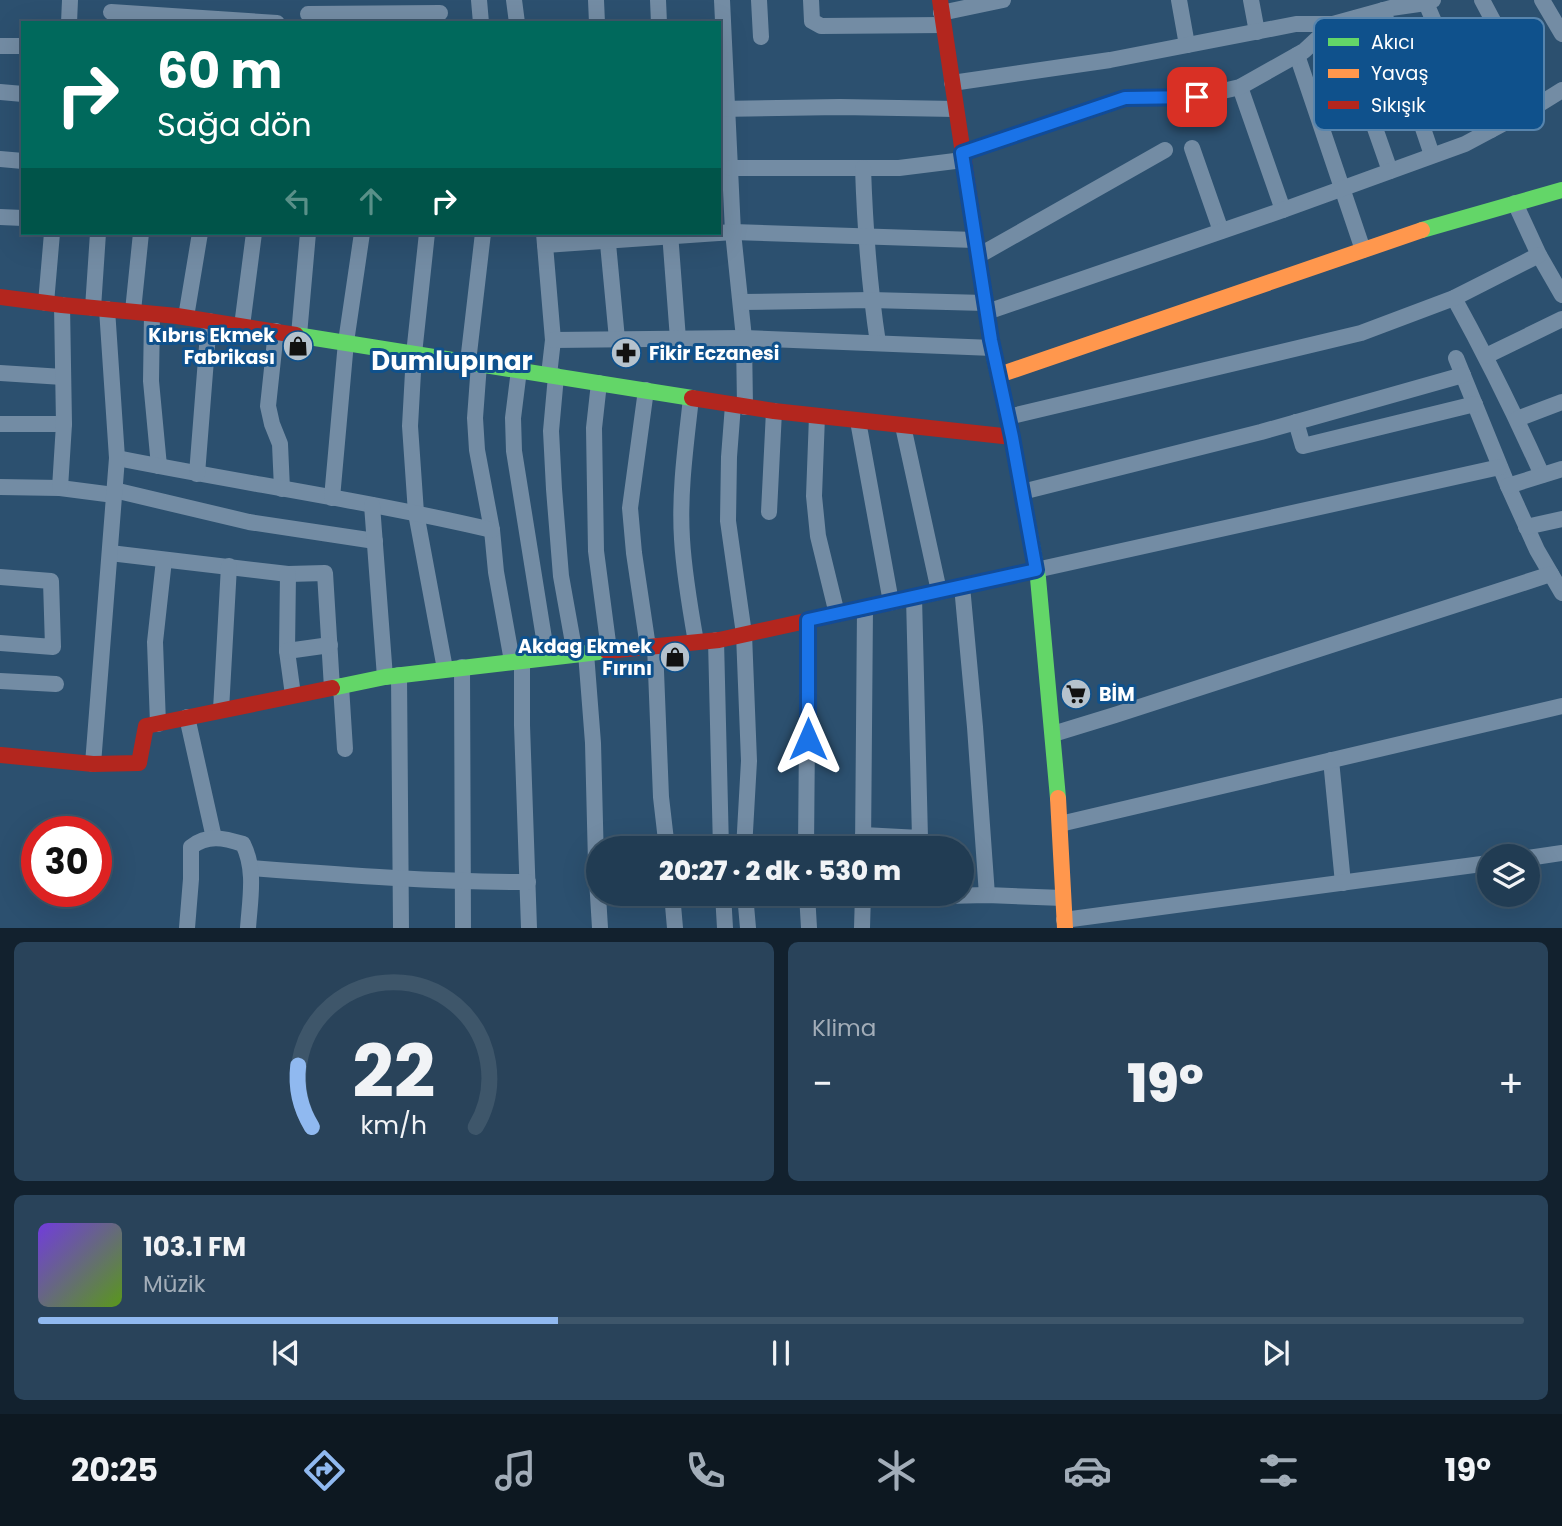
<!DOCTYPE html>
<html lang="tr">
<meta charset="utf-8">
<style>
body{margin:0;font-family:Poppins,sans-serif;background:#29435a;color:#f1f3f6;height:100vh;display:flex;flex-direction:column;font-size:26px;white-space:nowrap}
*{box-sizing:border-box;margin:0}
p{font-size:23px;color:#a2adb8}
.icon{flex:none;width:38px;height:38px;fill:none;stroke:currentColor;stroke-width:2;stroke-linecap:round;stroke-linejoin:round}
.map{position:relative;height:928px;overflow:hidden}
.panel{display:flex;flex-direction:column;gap:14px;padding:14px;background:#12212e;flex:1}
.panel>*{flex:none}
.banner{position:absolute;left:21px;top:21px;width:700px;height:214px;border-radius:0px;box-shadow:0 7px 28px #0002,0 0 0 2px #3e566a;background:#00695c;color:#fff;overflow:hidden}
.controls{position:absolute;left:1477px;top:844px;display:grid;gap:14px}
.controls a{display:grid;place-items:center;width:63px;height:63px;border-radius:50%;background:#213c53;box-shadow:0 7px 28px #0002,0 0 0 2px #3e566a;font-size:35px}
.speed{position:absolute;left:21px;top:816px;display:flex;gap:14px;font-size:35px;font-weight:700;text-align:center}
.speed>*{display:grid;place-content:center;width:91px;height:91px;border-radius:50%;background:#213c53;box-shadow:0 7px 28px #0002,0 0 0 2px #3e566a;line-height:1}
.speed .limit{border:10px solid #d22;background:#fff;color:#111}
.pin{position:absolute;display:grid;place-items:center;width:60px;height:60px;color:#fff;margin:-30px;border-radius:14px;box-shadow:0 4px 10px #0006}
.me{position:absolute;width:77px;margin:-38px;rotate:0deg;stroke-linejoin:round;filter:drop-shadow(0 0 5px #0008)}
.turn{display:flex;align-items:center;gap:24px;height:147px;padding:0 21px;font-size:32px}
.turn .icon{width:91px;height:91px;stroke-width:2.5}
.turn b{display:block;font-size:49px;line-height:60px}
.lanes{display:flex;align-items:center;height:66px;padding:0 21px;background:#0003;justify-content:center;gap:35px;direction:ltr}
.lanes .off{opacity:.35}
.big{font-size:52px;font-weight:800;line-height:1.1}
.panel .tile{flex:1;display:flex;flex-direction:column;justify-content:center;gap:10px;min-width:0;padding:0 24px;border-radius:10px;background:#29435a}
.panel .dial{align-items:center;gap:0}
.dial svg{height:182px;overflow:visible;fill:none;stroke:#3e566a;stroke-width:7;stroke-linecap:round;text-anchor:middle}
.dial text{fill:#f1f3f6;stroke:none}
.song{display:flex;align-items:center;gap:21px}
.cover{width:84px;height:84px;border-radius:10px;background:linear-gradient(135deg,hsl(260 70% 55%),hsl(90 70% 35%))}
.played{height:7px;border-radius:4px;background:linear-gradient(90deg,#90b9f0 35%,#3e566a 35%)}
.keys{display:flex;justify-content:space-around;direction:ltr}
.heat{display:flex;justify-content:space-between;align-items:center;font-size:38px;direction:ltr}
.panel .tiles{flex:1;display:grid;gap:14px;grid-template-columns:1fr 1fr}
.tile:last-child{grid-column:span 2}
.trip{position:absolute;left:586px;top:836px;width:388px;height:70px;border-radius:35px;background:#213c53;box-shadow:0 7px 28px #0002,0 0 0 2px #3e566a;font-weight:800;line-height:70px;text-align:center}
.menu{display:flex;height:112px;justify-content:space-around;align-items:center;background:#0d1821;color:#a2adb8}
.menu .icon{width:49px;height:49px}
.menu .on{color:#90b9f0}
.menu b{font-size:32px;color:#f1f3f6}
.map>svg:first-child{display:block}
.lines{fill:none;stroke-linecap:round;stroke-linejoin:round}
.street{stroke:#738ca4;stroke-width:16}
.fast{stroke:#63d668;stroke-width:16}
.slow{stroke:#ff974d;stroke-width:16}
.jam{stroke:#b3261e;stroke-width:16}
.route-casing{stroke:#114b97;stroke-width:18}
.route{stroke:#1a73e8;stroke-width:12}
.labels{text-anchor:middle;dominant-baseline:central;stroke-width:6;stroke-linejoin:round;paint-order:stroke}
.poi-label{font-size:19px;font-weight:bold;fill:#fff;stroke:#0f518c;text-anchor:end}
.district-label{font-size:26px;font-weight:bold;fill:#fff;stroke:#0f518c}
.key{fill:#0f518c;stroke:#5785ae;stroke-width:2}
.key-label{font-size:19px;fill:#fff}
</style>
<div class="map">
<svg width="1562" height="928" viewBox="0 0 1562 928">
<rect width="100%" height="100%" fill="#2c506f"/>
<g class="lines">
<g class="street">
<polyline points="479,0 481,23"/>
<polyline points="514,0 517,23"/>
<polyline points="596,0 597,23"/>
<polyline points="658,0 659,23"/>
<polyline points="722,0 733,232 744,338 745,407"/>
<polyline points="759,0 761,37"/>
<polyline points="811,0 812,21 821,26 943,25"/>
<polyline points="1179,0 1187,45"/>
<polyline points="1251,0 1257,32"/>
<polyline points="1482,0 1538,105"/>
<polyline points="1542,0 1562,34"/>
<polyline points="1426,3 1447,52 1491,130"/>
<polyline points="1383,10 1432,155"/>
<polyline points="111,12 277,23"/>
<polyline points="941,13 1003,0"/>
<polyline points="308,14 440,13"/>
<polyline points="69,23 70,0"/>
<polyline points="0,46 23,46"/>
<polyline points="1349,54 1390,171"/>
<polyline points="1297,55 1363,250"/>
<polyline points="952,83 1110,60 1296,24 1333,24 1391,8 1426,3 1433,0"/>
<polyline points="1240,87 1283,210"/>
<polyline points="0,92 23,94"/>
<polyline points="719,109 840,107 956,109"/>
<polyline points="1192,148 1221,231"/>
<polyline points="962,153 1125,98 1197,97 1240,87 1304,51 1333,24"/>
<polyline points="0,159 23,161"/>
<polyline points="730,168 899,168 963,160"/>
<path d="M863,168C865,228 869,284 878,343"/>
<polyline points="1515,203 1539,255 1562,295"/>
<polyline points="0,217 23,218"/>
<polyline points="427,233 414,354 410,426 416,513 445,669"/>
<polyline points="544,233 553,340 549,375"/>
<polyline points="607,233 617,339"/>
<polyline points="670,233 678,339"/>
<polyline points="545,245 733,232 975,240"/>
<polyline points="978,256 1165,150"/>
<path d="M1454,298C1486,356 1515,415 1542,475"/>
<polyline points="741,302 871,300 985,303"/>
<polyline points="46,303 52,233"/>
<polyline points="93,308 98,233"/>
<polyline points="133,311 141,233"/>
<polyline points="987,312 1283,210 1465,144 1538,105 1562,90"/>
<polyline points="152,314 151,381 159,466"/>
<polyline points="186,317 200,233"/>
<polyline points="242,326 254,233"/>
<polyline points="276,331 268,406 272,424 280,444 282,489"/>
<polyline points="299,335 308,233"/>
<polyline points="553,340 744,338 993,348"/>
<polyline points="1486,356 1562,319"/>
<polyline points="1456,358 1508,486 1537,550 1562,593"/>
<polyline points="468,362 483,233"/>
<polyline points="479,364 475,418 477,450 492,530 496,572 512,661"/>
<polyline points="519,370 513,418 514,451 547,657"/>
<polyline points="0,373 63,377"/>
<polyline points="556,376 551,431 554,489 561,576 575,654"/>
<polyline points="599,383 594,428 596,551 609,650"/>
<polyline points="646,390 630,508 634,553 648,647"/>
<path d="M691,398C686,444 679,492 682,539C684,574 690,608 696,642"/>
<polyline points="733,405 729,457 728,521 744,634 749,761 744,849"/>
<polyline points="817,416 814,496 818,536 837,614"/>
<polyline points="1008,417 1361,333 1454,298 1539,255"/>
<polyline points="1517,419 1562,402"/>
<polyline points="858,421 891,602"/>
<polyline points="1296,422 1303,446 1475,404"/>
<polyline points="0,424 64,424"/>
<polyline points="903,426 939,591"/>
<path d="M117,458C242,483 368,501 492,530"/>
<polyline points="197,474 209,321"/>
<polyline points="1508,486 1562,469"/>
<polyline points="0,487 60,488 114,495"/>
<polyline points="60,488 64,424 62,305"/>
<polyline points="114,490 249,522 375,541"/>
<polyline points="1022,492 1261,432 1463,375"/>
<polyline points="332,498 346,342 362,233"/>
<polyline points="372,505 385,677"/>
<polyline points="769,512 774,411"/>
<polyline points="1526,527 1562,519"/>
<polyline points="110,553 288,574 325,573 332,688"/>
<polyline points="1036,570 1500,467"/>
<polyline points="288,574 287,651 293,695"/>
<polyline points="0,577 51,581 53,647 0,643"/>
<polyline points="962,586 975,727 987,895"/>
<polyline points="716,640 721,849"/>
<polyline points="655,646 661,797 667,849"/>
<polyline points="287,651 330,645"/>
<polyline points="586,653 593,743 596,863 600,928"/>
<polyline points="522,660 522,725 529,928"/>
<polyline points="462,667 463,928"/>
<polyline points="399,675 401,928"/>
<polyline points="0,681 56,684"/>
<polyline points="341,686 345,749"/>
<polyline points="221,710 229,566"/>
<polyline points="187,717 214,838"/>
<polyline points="158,724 155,642 164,560"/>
<polyline points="1053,734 1115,715 1551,574"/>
<polyline points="1331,760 1343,883"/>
<polyline points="93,764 117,458 107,309"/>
<polyline points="1060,824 1562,706"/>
<polyline points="863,835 920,838 914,597"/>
<polyline points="806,849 808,620"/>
<polyline points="863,849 865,608"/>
<polyline points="1528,858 1562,853"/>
<path d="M251,868C344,875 436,882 528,882"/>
<polyline points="672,894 675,928"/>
<polyline points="723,894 725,928"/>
<polyline points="745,894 748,928"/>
<polyline points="807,894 809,928"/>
<polyline points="863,898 987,895 1063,898"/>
<polyline points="1064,920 1489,863"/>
<path d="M187,928L191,879V847C208,834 224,838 243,844C256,870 250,899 248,928"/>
<polyline points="862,928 863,894"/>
</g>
<g class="fast">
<polyline points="1422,230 1562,190"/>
<polyline points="296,335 692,398"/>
<polyline points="992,347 1012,437 1038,578 1058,798"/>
<polyline points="332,688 385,677 607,651"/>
</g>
<g class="slow">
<polyline points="999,375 1422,230"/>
<polyline points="888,603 1036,570"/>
<polyline points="1058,798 1065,928"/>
</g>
<g class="jam">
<polyline points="940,0 992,347"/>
<polyline points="0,297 62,305 177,316 296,335"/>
<polyline points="692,398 774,411 1012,437"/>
<polyline points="607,651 719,640 888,603"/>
<polyline points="1,755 93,764 139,763 146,726 332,688"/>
</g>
</g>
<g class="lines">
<g class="route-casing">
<polyline id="route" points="808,739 808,620 1036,570 1012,437 991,340 962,153 1125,98 1197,97"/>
</g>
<use href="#route" class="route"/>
</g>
<defs>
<g id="shop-disc" transform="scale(1.575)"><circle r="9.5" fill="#b5c2cd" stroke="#0f518c"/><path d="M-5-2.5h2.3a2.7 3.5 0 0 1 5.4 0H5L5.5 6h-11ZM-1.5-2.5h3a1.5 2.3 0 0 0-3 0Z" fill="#111"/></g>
<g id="pharmacy-disc" transform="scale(1.575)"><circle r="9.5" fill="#b5c2cd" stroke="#0f518c"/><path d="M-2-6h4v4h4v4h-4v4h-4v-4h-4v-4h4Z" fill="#111"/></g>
<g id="supermarket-disc" transform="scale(1.575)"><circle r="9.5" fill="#b5c2cd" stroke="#0f518c"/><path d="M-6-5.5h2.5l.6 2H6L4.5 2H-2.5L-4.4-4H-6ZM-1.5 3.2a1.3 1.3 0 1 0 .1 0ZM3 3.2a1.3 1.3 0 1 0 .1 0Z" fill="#111"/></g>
</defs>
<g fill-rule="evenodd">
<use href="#shop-disc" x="298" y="346"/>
<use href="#pharmacy-disc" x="626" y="353"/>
<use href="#shop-disc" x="675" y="657"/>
<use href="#supermarket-disc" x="1076" y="694"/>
</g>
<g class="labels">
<g class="poi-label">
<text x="275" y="335">Kıbrıs Ekmek<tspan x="275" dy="22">Fabrikası</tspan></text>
<text x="649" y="353" text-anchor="start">Fikir Eczanesi</text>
<text x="652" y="646">Akdag Ekmek<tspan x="652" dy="22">Fırını</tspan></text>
<text x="1099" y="694" text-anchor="start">BİM</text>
</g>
<g class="district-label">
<text x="452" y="361">Dumlupınar</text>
</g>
</g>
<rect x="1314" y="18" width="230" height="112" rx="10" class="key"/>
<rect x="1328" y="38" width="31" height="8" fill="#63d668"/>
<rect x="1328" y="69" width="31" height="9" fill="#ff974d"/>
<rect x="1328" y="101" width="31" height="8" fill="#b3261e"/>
<g class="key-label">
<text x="1371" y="49">Akıcı</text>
<text x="1371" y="80">Yavaş</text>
<text x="1371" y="112">Sıkışık</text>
</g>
</svg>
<div class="controls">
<a><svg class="icon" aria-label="layers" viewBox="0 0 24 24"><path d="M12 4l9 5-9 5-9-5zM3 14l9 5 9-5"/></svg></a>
</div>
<div class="speed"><div class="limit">30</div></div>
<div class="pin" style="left:1197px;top:97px;background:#d93025"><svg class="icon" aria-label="arrive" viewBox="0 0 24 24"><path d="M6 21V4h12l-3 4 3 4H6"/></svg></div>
<svg class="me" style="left:808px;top:739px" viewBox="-20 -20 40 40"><path d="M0-17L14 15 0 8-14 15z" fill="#1a73e8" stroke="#fff" stroke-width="4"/></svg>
<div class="trip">20:27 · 2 dk · 530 m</div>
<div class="banner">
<div class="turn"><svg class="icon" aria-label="right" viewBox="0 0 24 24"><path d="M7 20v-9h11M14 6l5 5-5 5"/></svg><div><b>60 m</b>Sağa dön</div></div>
<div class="lanes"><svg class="icon off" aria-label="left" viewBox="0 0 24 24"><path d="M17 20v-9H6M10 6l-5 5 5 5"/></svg><svg class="icon off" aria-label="ahead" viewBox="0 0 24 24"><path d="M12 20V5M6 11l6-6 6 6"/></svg><svg class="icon" aria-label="right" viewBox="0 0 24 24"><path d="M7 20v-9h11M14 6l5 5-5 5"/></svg></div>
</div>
</div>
<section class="panel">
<div class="tiles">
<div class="tile dial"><svg viewBox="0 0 100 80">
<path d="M14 69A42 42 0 1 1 86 69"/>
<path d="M14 69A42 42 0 0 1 8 42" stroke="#90b9f0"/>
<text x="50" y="56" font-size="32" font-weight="700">22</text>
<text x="50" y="72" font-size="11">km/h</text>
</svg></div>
<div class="tile"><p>Klima</p>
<div class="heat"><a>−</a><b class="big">19°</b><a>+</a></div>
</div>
<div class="tile">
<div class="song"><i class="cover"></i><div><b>103.1 FM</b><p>Müzik</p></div></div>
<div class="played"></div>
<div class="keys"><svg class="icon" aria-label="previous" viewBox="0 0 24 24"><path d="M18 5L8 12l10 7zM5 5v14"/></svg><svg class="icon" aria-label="pause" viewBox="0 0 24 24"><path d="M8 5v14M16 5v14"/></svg><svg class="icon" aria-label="next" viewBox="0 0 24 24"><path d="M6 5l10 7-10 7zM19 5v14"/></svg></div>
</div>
</div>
</section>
<nav class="menu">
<b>20:25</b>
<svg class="icon on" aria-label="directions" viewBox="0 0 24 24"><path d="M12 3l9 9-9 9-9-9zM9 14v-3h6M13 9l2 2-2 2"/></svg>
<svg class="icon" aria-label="music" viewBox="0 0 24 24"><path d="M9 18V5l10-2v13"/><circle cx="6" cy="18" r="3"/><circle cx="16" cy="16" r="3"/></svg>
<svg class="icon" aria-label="phone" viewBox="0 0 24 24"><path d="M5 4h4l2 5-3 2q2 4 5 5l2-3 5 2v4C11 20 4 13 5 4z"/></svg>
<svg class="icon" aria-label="climate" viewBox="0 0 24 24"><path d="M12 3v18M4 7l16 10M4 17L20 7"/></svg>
<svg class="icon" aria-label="car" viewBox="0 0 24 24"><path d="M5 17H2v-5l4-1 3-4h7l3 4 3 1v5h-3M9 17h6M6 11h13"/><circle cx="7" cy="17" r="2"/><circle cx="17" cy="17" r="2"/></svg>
<svg class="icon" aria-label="filters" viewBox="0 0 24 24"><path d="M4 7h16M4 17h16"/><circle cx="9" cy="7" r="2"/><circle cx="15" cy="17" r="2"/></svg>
<b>19°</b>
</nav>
